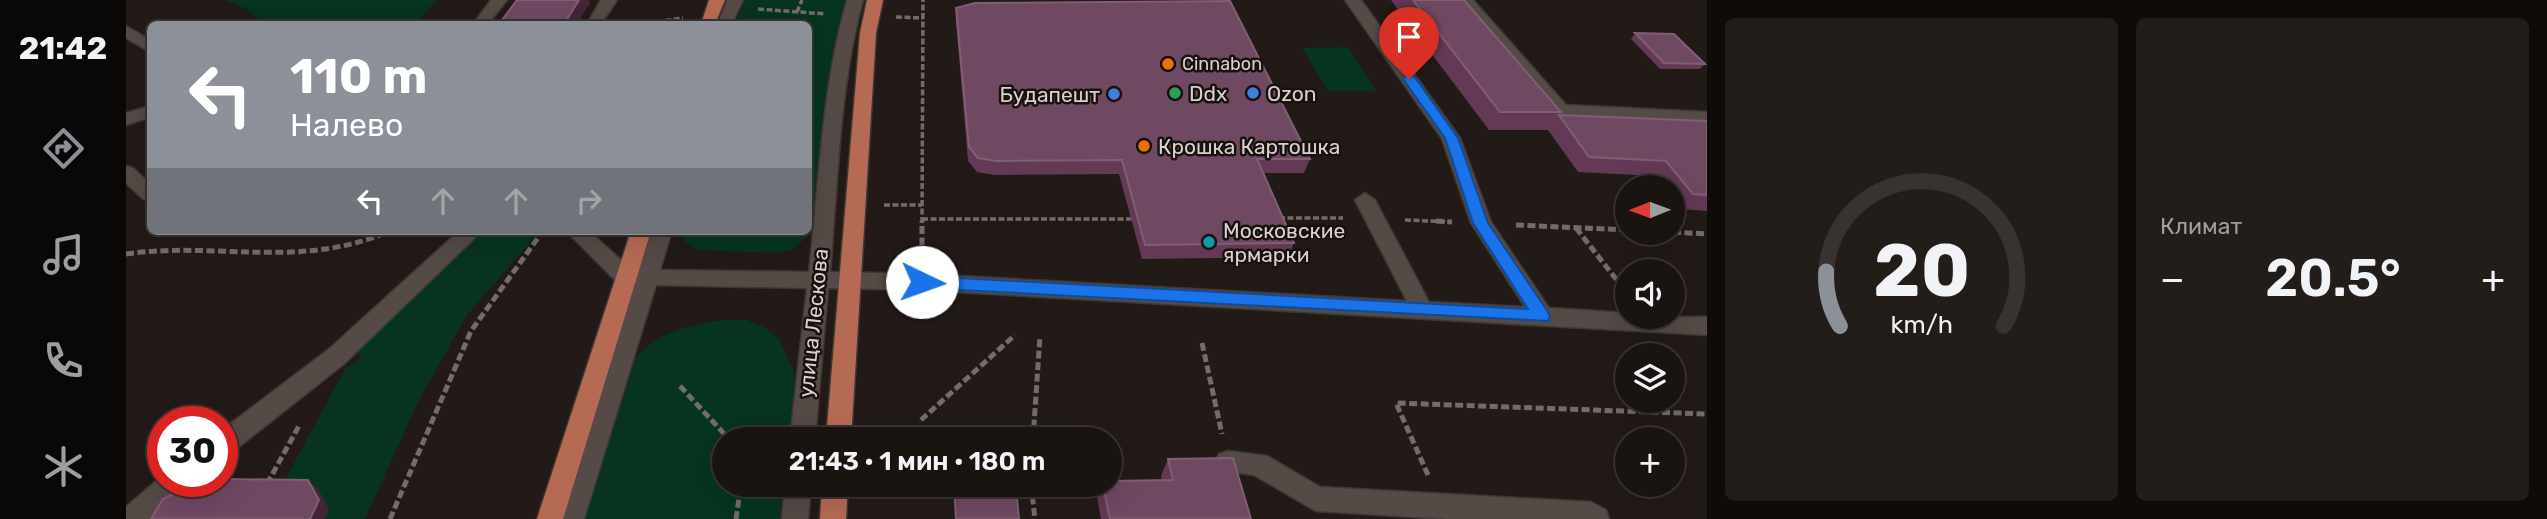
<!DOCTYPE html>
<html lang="ru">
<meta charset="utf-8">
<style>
body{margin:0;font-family:Rubik,sans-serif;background:#231d1a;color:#f1f3f6;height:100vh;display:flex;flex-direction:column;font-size:26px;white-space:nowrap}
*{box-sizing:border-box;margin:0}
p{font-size:23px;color:#9f9e9f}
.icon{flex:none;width:38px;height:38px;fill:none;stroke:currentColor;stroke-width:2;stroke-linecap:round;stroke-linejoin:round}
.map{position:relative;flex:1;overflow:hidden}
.details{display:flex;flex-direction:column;gap:18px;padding:18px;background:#0e0b09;width:840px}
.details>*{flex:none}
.top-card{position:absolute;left:21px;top:21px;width:665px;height:214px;border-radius:10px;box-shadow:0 7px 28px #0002,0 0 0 2px #383331;background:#8c9099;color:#fff;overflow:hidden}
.needle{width:46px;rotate:269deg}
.fabs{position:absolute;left:1489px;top:175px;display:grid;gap:14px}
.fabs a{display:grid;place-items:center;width:70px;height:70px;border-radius:50%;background:#1a1411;box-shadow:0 7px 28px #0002,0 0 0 2px #383331;font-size:35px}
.speed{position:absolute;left:21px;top:406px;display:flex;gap:14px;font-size:35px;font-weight:700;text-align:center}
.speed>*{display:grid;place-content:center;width:91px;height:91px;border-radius:50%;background:#1a1411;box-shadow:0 7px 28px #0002,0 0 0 2px #383331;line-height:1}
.speed .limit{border:10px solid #d22;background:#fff;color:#111}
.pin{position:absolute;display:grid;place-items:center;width:60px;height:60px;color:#fff;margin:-72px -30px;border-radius:50% 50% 50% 0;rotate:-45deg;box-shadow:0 0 7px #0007}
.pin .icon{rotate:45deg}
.me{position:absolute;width:77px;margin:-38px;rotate:93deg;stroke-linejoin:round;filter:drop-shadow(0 0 5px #0008)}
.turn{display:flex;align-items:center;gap:24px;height:147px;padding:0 28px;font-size:32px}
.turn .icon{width:91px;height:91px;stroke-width:2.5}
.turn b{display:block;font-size:49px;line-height:60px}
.lanes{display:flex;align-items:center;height:66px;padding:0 28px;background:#0003;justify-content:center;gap:35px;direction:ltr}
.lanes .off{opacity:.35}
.big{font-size:52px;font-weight:600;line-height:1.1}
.details .widget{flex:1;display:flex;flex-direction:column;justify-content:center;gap:10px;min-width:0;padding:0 24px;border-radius:10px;background:#231d1a}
.details .dial{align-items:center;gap:0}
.dial svg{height:182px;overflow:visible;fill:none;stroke:#383331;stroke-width:7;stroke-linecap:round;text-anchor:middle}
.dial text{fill:#f1f3f6;stroke:none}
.heat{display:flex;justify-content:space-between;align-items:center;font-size:38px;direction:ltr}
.details .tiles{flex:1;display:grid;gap:18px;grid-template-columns:repeat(2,1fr)}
.trip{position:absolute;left:586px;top:427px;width:410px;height:70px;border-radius:35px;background:#1a1411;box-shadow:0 7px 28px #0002,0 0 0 2px #383331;font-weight:600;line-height:70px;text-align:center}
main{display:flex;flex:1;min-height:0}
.tab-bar{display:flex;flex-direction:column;width:126px;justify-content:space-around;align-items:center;background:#0a0807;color:#9f9e9f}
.tab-bar .icon{width:49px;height:49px}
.tab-bar .on{color:#8c9099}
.tab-bar b{font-size:32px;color:#f1f3f6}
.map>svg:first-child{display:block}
.green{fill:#063421}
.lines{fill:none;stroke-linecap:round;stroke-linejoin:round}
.minor-casing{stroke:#3d3735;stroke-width:3}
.major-casing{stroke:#3d3735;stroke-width:3}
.path-far1{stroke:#736c69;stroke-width:3.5;stroke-dasharray:6 2.5;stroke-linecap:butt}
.path{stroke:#736c69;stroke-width:5;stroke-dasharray:8 3.5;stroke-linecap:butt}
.minor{fill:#544a46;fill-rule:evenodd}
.major{fill:#b56b53;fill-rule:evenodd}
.wall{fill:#633955}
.shaded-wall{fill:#442537}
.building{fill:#6f4962;stroke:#805e73;stroke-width:2}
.route{fill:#1a73e8;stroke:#114b97;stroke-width:2}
.food-dot{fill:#e8710a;stroke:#19110e;stroke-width:2.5}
.leisure-dot{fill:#2e9e5b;stroke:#19110e;stroke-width:2.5}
.shop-dot{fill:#3f7fe0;stroke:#19110e;stroke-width:2.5}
.culture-dot{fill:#0f9aa8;stroke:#19110e;stroke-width:2.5}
.labels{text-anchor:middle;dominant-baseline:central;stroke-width:5;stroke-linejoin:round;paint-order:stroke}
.far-poi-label{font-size:18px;fill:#d7d2cf;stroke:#19110e;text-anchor:start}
.poi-label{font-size:21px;fill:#d7d2cf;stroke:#19110e;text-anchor:start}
.street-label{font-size:21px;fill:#d7d2cf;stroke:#19110e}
</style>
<main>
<nav class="tab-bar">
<b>21:42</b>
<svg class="icon on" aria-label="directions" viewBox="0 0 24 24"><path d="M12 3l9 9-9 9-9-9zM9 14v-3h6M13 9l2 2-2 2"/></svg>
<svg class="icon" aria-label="music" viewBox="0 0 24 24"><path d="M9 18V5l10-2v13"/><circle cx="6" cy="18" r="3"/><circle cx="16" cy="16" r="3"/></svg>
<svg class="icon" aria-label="phone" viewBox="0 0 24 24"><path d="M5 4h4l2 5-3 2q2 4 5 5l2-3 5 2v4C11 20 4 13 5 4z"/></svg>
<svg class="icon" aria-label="climate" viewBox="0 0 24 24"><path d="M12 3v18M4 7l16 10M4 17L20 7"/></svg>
</nav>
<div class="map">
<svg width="1581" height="519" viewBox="0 0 1581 519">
<rect width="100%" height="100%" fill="#221a17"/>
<g class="green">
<polygon points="99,0 311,0 290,24 139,24 120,9"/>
<polygon points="618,0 721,0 715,15 687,231 667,250 650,253 571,250 559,242 555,231 682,231 682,24 610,24"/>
<polygon points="1222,47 1250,91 1202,91 1176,48"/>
<polygon points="346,231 414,231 341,315 292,402 239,519 199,519 154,489 219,369 236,357 222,346"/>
<path d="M597,320H620L638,327L653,339L670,376L663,439H598V485H658L654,519H457L497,374C521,336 554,326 597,320Z"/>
</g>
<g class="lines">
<g class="minor-casing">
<g id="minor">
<polygon points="365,0 381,0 362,24 347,24"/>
<polygon points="475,0 491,0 475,24 461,24"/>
<polygon points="601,0 617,0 606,24 592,24"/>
<path d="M721,0H737C713,88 712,182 704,272L796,274L1281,301L1229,200L1239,193L1249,200L1303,302L1399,307L1345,223L1316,139L1219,0H1235L1334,138L1365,222L1423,308L1502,313V317H1581V335L796,290L702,288L689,439H664L681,288L530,285L458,519H432L508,285L492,283L440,231H463L505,269H513L526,231H546L534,270L683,272C693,182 696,87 721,0Z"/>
<polygon points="1331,0 1347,0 1440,105 1581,112 1581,124 1429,114"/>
<polygon points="0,26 24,40 24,52 0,38"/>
<polygon points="24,106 24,117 0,125 0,113"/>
<polygon points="0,166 7,168 24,184 24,200 17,199 0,183"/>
<polygon points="333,231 356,231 219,363 105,453 96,456 96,430 203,349"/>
<polygon points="1102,451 1141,456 1194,487 1465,502 1480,510 1483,519 1321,519 1190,511 1128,475 1093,470 1089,462 1093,454"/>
<polygon points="37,475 37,481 62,481 58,489 25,519 0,519 0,507"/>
<polygon points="659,485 685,485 682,519 656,519"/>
</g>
</g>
<g class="major-casing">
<g id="major">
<polygon points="583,0 599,0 589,24 575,24"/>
<polygon points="741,0 757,0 750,33 725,439 700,439 734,33"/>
<polygon points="505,231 525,231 437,519 411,519"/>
<polygon points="696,485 722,485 720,519 694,519"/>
</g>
</g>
<g class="path-far1">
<polyline points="632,9 700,14"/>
<polyline points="671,12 676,0"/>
<polyline points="770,17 797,18"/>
<polyline points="514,24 557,18"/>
<polyline points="758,205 796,205"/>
<polyline points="1153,218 1217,218"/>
<polyline points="796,219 1007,219"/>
<polyline points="1279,220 1326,222"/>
<polyline points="796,223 797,0"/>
</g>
<g class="path">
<polyline points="1310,221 1326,222"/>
<polyline points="1390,225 1502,230"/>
<polyline points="1450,228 1501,293"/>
<polyline points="1547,232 1581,234"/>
<path d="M0,254C94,241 173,270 264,231"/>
<polyline points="796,257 796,221"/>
<polyline points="1076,343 1096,434"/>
<polyline points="554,386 603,439"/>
<polyline points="795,420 889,335"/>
<polyline points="907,439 914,336"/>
<polyline points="1302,475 1270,403 1581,414"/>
<polyline points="141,484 174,424"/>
<polyline points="905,485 909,519"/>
<polyline points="264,519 345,331 417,231"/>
<polyline points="610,519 615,485"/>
</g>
<use href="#minor" class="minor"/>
<use href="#major" class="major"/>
</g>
<g class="wall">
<polygon points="1265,0 1338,0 1435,112 1433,115 1581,121 1581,211 1554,209 1547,201 1547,187 1537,187 1528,176 1452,172 1422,130 1363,130"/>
<polygon points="830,8 1184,159 1178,173 1137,173 1168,243 1162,257 1016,259 993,174 869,175 851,172 842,161 830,22"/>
<polygon points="1509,33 1579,64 1574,69 1534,69 1505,39"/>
<polygon points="1042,459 1125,519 975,519 971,497 975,485 1036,480 1035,476"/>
</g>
<g class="shaded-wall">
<polygon points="453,0 463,0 464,3 451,24 438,24"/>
<polygon points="182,480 192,489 203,509 199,519 184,519"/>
</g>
<g class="building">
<polygon points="391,0 453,0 438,24 373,24"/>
<polygon points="1287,0 1338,0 1435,112 1374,112"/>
<polygon points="1104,1 1184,159 1131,159 1168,243 1019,245 996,160 871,161 852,158 843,147 830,8 849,3"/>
<polygon points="1509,33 1548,34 1579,64 1538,63"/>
<polygon points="1433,115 1581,121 1581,195 1567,194 1540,161 1463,157"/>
<polygon points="1107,458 1125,519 984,519 977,485 984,485 984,481 1047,480 1042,459"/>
<polygon points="96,479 182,480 193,500 184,519 25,519 37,499 74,481 96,481"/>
<polygon points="890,487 893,519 830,519 828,488"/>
</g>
<polygon class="route" points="1279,76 1288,76 1332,138 1362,223 1422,312 1424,316 1422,321 796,288 788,282 796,276 1402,309 1347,223 1319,138 1277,79"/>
<g class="food-dot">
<circle cx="1042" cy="64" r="7"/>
<circle cx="1018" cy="146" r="7"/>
</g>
<circle class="leisure-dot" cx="1049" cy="93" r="7"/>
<g class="shop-dot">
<circle cx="1127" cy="93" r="7"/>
<circle cx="988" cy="94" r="7"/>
</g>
<circle class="culture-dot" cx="1083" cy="242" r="7"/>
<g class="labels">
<g class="far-poi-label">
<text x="1056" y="64">Cinnabon</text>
</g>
<g class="poi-label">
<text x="1063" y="93">Ddx</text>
<text x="1141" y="93">Ozon</text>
<text x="974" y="94" text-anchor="end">Будапешт</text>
<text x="1032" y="146">Крошка Картошка</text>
<text x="1097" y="230">Московские<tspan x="1097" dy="24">ярмарки</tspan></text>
</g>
<g class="street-label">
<text transform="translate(687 323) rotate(-84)">улица Лескова</text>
</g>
</g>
</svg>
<div class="fabs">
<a><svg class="needle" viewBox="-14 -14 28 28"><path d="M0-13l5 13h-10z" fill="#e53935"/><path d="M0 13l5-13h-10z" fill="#9f9e9f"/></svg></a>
<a><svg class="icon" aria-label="sound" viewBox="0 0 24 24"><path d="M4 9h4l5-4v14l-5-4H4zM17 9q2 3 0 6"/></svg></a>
<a><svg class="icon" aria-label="layers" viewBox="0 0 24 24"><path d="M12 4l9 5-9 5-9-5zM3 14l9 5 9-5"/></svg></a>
<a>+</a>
</div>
<div class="speed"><div class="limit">30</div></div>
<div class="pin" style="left:1283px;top:79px;background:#d93025"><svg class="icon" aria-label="arrive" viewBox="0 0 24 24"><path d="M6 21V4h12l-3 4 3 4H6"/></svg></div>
<svg class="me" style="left:796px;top:282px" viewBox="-20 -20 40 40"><circle r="19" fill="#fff"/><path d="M0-13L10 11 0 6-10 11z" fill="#1a73e8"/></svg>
<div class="trip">21:43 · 1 мин · 180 m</div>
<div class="top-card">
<div class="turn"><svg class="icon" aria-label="left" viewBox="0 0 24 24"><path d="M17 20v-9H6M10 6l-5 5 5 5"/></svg><div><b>110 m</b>Налево</div></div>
<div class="lanes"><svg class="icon" aria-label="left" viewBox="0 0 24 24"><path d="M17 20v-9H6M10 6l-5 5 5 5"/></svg><svg class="icon off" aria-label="ahead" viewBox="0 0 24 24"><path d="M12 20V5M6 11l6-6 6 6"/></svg><svg class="icon off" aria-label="ahead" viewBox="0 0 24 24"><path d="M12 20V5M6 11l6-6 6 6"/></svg><svg class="icon off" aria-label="right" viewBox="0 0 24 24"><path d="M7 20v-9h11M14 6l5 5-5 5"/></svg></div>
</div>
</div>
<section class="details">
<div class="tiles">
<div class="widget dial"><svg viewBox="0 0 100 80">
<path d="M14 69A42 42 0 1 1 86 69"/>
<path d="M14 69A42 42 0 0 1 8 45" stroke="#8c9099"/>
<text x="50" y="56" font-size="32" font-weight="700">20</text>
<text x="50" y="72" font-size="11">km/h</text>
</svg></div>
<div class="widget"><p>Климат</p>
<div class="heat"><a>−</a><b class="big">20.5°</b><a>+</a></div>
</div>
</div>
</section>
</main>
